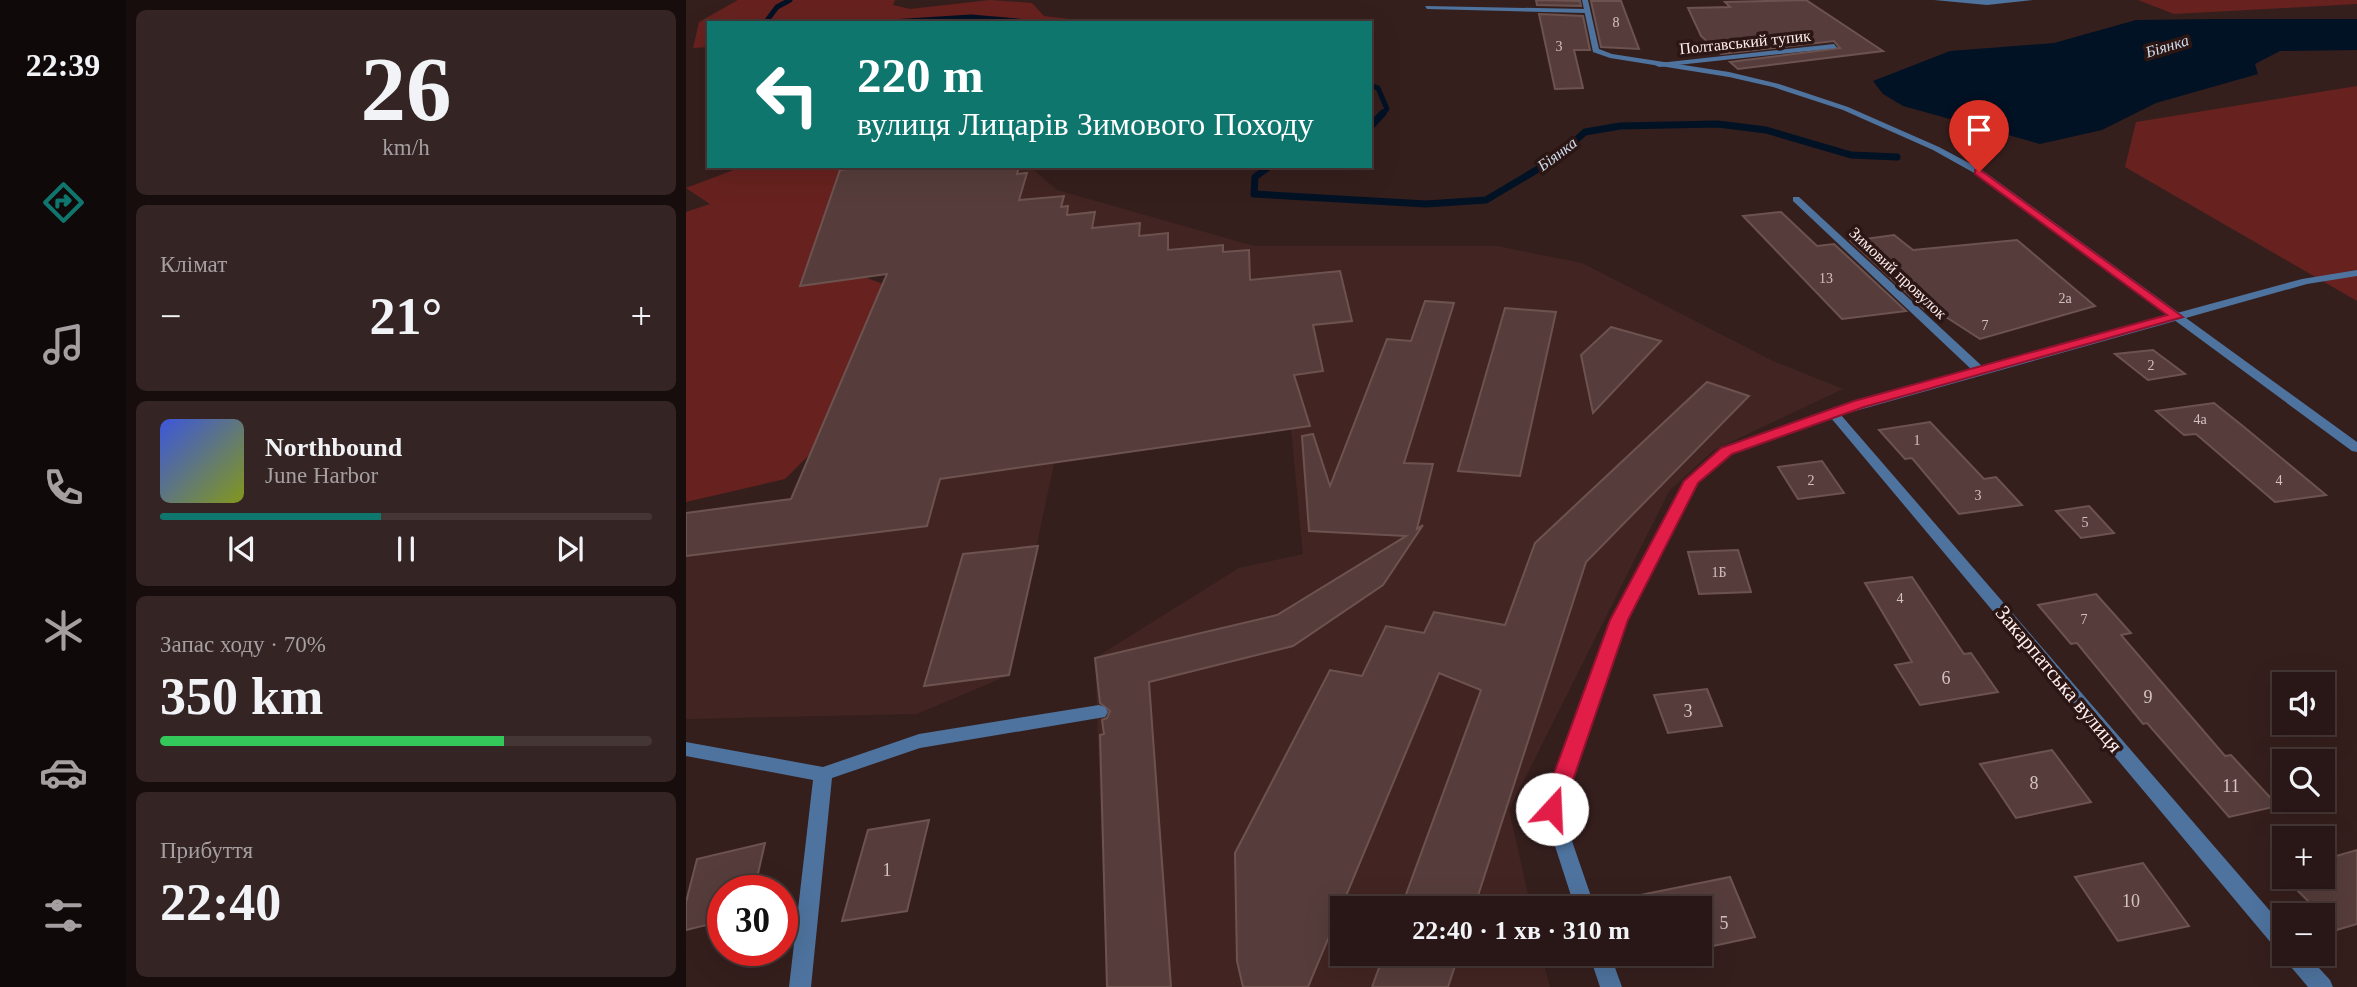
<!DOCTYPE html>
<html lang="uk">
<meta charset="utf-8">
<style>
body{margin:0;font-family:"Times New Roman",serif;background:#342423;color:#f1f3f6;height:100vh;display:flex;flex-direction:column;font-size:26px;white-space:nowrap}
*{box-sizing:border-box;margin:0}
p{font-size:23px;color:#a59fa1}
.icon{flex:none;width:38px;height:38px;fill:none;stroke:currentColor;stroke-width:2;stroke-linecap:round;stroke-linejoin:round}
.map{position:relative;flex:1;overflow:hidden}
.panel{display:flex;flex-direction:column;gap:10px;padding:10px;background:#160d0c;width:560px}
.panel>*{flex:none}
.guide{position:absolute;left:21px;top:21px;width:665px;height:147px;border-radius:0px;box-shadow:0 7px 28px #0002,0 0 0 2px #443635;background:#0f766e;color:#fff;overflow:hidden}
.tools{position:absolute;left:1586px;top:672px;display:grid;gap:14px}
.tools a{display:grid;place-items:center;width:63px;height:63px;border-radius:0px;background:#281716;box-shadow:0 7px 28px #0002,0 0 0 2px #443635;font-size:35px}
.speed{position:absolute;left:21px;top:875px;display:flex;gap:14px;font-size:35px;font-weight:700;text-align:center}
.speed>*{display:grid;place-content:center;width:91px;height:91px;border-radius:50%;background:#281716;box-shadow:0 7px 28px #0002,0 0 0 2px #443635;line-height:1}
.speed .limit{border:10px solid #d22;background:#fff;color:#111}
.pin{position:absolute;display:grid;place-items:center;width:60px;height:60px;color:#fff;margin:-72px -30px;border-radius:50% 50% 50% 0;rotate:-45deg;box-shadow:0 0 7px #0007}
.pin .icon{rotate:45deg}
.me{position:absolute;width:77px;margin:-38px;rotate:20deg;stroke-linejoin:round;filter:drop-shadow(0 0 5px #0008)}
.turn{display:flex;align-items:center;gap:24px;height:147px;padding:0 35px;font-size:32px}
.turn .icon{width:91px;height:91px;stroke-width:2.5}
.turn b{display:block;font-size:49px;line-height:60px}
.big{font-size:52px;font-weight:800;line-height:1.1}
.panel .card{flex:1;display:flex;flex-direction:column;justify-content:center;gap:10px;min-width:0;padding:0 24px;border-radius:10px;background:#342423}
.panel .dial{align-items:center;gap:0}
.dial b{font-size:91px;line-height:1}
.song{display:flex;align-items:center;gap:21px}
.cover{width:84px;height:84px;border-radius:10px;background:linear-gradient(135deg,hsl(230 70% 55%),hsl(70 70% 35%))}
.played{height:7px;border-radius:4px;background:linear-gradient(90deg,#0f766e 45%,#443635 45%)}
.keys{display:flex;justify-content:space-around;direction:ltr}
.heat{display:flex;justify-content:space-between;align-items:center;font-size:38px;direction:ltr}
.charge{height:10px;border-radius:5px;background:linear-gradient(90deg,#34c759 70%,#443635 0)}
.trip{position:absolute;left:644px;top:896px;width:382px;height:70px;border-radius:0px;background:#281716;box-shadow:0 7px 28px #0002,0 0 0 2px #443635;font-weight:800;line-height:70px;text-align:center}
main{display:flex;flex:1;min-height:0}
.tab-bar{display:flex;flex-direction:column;width:126px;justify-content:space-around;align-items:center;background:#100909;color:#a59fa1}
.tab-bar .icon{width:49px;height:49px}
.tab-bar .active{color:#0f766e}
.tab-bar b{font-size:32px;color:#f1f3f6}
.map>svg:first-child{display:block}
.built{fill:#422522}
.green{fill:#67221f}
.water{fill:#021225}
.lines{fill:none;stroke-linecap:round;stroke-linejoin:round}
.stream-far1{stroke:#021225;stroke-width:5}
.stream{stroke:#021225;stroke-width:7}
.building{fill:#563d3b;stroke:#6d5350;stroke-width:2}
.minor{fill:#4e739e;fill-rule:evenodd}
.tertiary{fill:#4e739e;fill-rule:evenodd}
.route{fill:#e11d48;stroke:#92132f;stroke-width:2}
.labels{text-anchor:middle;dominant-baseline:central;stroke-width:7;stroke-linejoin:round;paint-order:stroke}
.number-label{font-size:14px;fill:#d4c2c0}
.far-street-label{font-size:16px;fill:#feeeec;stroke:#2b1614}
.far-water-label{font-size:16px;font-style:italic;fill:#cdddee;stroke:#2b1614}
.near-number-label{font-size:18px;fill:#d4c2c0}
.near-street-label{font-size:21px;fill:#feeeec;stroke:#2b1614}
</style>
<main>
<nav class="tab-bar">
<b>22:39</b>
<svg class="icon active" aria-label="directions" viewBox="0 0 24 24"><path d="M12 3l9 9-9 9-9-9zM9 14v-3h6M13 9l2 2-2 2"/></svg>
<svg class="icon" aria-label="music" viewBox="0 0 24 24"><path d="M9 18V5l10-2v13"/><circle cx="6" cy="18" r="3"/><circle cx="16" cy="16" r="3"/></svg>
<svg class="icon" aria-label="phone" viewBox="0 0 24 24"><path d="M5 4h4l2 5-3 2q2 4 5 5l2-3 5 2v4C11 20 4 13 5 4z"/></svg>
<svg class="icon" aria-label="climate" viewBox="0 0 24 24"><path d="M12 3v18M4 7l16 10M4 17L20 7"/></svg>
<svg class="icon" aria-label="car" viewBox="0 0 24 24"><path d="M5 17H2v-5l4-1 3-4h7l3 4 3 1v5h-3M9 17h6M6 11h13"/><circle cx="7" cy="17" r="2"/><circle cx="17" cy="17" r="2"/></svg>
<svg class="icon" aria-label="filters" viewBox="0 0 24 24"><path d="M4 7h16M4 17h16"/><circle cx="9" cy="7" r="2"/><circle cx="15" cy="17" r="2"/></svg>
</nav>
<section class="panel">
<div class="card dial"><b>26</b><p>km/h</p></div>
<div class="card"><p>Клімат</p>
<div class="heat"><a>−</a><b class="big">21°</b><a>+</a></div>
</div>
<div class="card">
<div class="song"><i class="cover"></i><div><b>Northbound</b><p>June Harbor</p></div></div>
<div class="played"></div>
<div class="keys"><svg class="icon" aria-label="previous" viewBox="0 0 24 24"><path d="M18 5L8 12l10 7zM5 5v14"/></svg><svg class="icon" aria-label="pause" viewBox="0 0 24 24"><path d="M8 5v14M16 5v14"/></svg><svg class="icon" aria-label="next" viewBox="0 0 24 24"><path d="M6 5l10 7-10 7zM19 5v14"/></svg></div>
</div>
<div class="card"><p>Запас ходу · 70%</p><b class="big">350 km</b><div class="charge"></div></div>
<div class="card"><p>Прибуття</p><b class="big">22:40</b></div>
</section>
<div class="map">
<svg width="1671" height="987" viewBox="0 0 1671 987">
<rect width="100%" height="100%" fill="#351f1d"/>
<polygon class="built" points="232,166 343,166 371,190 568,246 811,246 896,263 1087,361 1157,389 1028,450 983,491 823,810 845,908 656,908 656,954 855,954 864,987 421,987 409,658 553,568 617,554 605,429 368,464 323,675 231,714 0,719 0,513 106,499 229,209"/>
<g class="green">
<polygon points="52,0 209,0 207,5 224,9 304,0 346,3 358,16 418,23 23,23 23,47 7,48 13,22"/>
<polygon points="1452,0 1671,0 1671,4 1488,14"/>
<polygon points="1671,86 1671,301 1439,167 1450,122"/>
<polygon points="58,166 155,166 115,286 178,277 197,284 124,454 99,479 0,502 0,212 24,204 0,188"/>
</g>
<polygon class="water" points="1528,19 1671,19 1671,50 1594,51 1569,64 1572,74 1470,103 1416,130 1354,144 1217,106 1197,94 1187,81 1264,51 1368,43 1450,20"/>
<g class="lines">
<g class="stream-far1">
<polyline points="79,23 91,7 104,0"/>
<polyline points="189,23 285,17 354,23"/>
<polyline points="684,85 692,88 701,109 695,115"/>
</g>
<g class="stream">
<polyline points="684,127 697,113"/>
<polyline points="584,166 569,177 568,194 740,204 800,200 869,159 899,132 934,126 1032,124 1080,130 1165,155 1211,157"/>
</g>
</g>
<g class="building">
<polygon points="850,0 894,1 895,6 851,5"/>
<polygon points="1120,0 1197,51 1052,69 1044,62 1154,48 1148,41 1035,54 1015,36 1002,8 1044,7 1039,2"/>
<polygon points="905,1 935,1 953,49 915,47"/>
<polygon points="853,14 897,16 904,50 888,50 897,88 869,89"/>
<polygon points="187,166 333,166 331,174 341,173 333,200 378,196 375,207 382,206 381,215 409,212 406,228 454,223 453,236 482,233 482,250 537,245 537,252 563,250 564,280 654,271 666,321 627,325 637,371 608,375 624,426 254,479 241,526 0,556 0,513 105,499 201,274 114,286 154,170"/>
<polygon points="1095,212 1131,246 1148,244 1220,311 1156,319 1057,216"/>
<polygon points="1208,235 1227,250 1331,240 1409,306 1294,339 1246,308 1238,309 1165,241"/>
<polygon points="739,301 768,303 718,463 747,464 731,529 737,525 697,585 607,646 463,682 485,987 421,987 414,735 418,734 416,720 421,718 424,711 414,703 409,658 591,615 720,536 623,531 616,436 627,434 644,486 701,339 725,341"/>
<polygon points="819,308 870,312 834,476 772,471"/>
<polygon points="925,327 975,341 907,413 895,355"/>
<polygon points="1467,350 1499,374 1462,380 1429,354"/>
<polygon points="1021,382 1063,396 900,562 788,908 715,908 795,690 753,673 622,987 557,987 551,961 549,853 644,670 676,676 700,626 738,633 748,612 819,625 849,543"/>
<polygon points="1528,403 1558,427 1640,495 1589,502 1510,434 1498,435 1470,411"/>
<polygon points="1244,422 1298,479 1310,477 1336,505 1273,514 1226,458 1219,459 1193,430"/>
<polygon points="1136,461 1158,493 1112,499 1092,467"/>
<polygon points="1403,506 1428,533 1395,538 1370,511"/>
<polygon points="352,546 323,675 238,686 277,554"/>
<polygon points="1052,550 1065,592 1013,594 1002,552"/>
<polygon points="1226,577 1278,654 1285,653 1312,692 1234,705 1209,665 1226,662 1179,583"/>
<polygon points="1410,594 1445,633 1435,635 1539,756 1545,755 1592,806 1543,817 1461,723 1457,724 1391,643 1385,644 1352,605"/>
<polygon points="1021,689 1036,726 982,733 968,695"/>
<polygon points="1366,750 1405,802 1330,818 1294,764"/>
<polygon points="243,820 221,911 156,921 182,830"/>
<polygon points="79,843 68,891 37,891 37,921 0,930 0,902 11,859"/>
<polygon points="1671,850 1671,924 1647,931 1636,915 1598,877 1636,877 1636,860"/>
<polygon points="1457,863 1503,926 1432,941 1389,877"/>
<polygon points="1044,877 1069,937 1013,949 1013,908 955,908 954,895"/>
<polygon points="698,954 773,954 762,987 686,987"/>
</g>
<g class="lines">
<g class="minor">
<polygon points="1248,0 1347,0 1301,5"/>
<polygon points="739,6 900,9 903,11 900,13 741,9"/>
<polygon points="1148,44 1151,48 973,67 969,65 973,63"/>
<polygon points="1107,197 1113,197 1296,366 1616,279 1671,270 1671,276 1621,284 1155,415 1598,927 1598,954 1620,954 1644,980 1647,987 1622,987 1600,961 1597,952 1591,950 1145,418 1046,454 1012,483 941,620 875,809 909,908 889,908 857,809 925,620 1001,478 1036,448 1169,401 1285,369 1107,201"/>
<polygon points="413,705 419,707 422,712 419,717 234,748 146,778 125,987 103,987 127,780 0,756 0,742 137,767 233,734"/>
<polygon points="903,954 924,954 936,987 914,987"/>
</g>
<polygon class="tertiary" points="896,0 902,0 913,49 926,54 1043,72 1093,84 1162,107 1253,147 1296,170 1671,442 1671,452 1666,451 1290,174 1247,150 1157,110 1087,87 1043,77 924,58 907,52"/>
</g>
<polygon class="route" points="1293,169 1497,317 1178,407 1046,454 1012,483 942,620 877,809 874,815 866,818 858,815 855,809 924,620 998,481 1035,448 1168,401 1481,315 1289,174 1289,170"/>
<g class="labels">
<g class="number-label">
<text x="930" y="22">8</text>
<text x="873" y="46">3</text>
<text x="1140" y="278">13</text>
<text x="1379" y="298">2а</text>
<text x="1299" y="325">7</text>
<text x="1465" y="365">2</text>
<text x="1514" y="419">4а</text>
<text x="1231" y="440">1</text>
<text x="1125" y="480">2</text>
<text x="1593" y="480">4</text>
<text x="1292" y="495">3</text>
<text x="1399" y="522">5</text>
<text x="1033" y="572">1Б</text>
<text x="1214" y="598">4</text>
<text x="1398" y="619">7</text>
</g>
<g class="far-street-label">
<text transform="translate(1059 42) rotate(-6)">Полтавський тупик</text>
<text transform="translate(1212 273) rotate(43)">Зимовий провулок</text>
</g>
<g class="far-water-label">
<text transform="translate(1481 46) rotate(-17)">Біянка</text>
<text transform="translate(871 154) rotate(-37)">Біянка</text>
</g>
<g class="near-number-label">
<text x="1260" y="678">6</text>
<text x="1462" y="697">9</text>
<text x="1002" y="711">3</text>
<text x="1348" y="783">8</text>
<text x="1545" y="786">11</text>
<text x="201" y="870">1</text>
<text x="1445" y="901">10</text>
<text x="1038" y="923">5</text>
</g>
<g class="near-street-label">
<text transform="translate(1373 679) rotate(50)">Закарпатська вулиця</text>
</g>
</g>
</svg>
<div class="tools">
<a><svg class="icon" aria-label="sound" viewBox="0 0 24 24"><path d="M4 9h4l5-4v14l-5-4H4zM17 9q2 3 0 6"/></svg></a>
<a><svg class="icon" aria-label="search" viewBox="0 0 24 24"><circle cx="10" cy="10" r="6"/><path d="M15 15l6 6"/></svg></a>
<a>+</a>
<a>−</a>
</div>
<div class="speed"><div class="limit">30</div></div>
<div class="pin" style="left:1293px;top:172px;background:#d93025"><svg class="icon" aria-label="arrive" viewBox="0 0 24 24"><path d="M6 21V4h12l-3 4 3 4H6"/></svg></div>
<svg class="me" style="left:866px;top:809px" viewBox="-20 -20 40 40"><circle r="19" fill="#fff"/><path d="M0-13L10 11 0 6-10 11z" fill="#e11d48"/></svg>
<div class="trip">22:40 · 1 хв · 310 m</div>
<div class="guide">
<div class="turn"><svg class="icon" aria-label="left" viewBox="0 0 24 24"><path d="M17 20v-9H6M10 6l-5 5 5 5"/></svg><div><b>220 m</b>вулиця Лицарів Зимового Походу</div></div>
</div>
</div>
</main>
